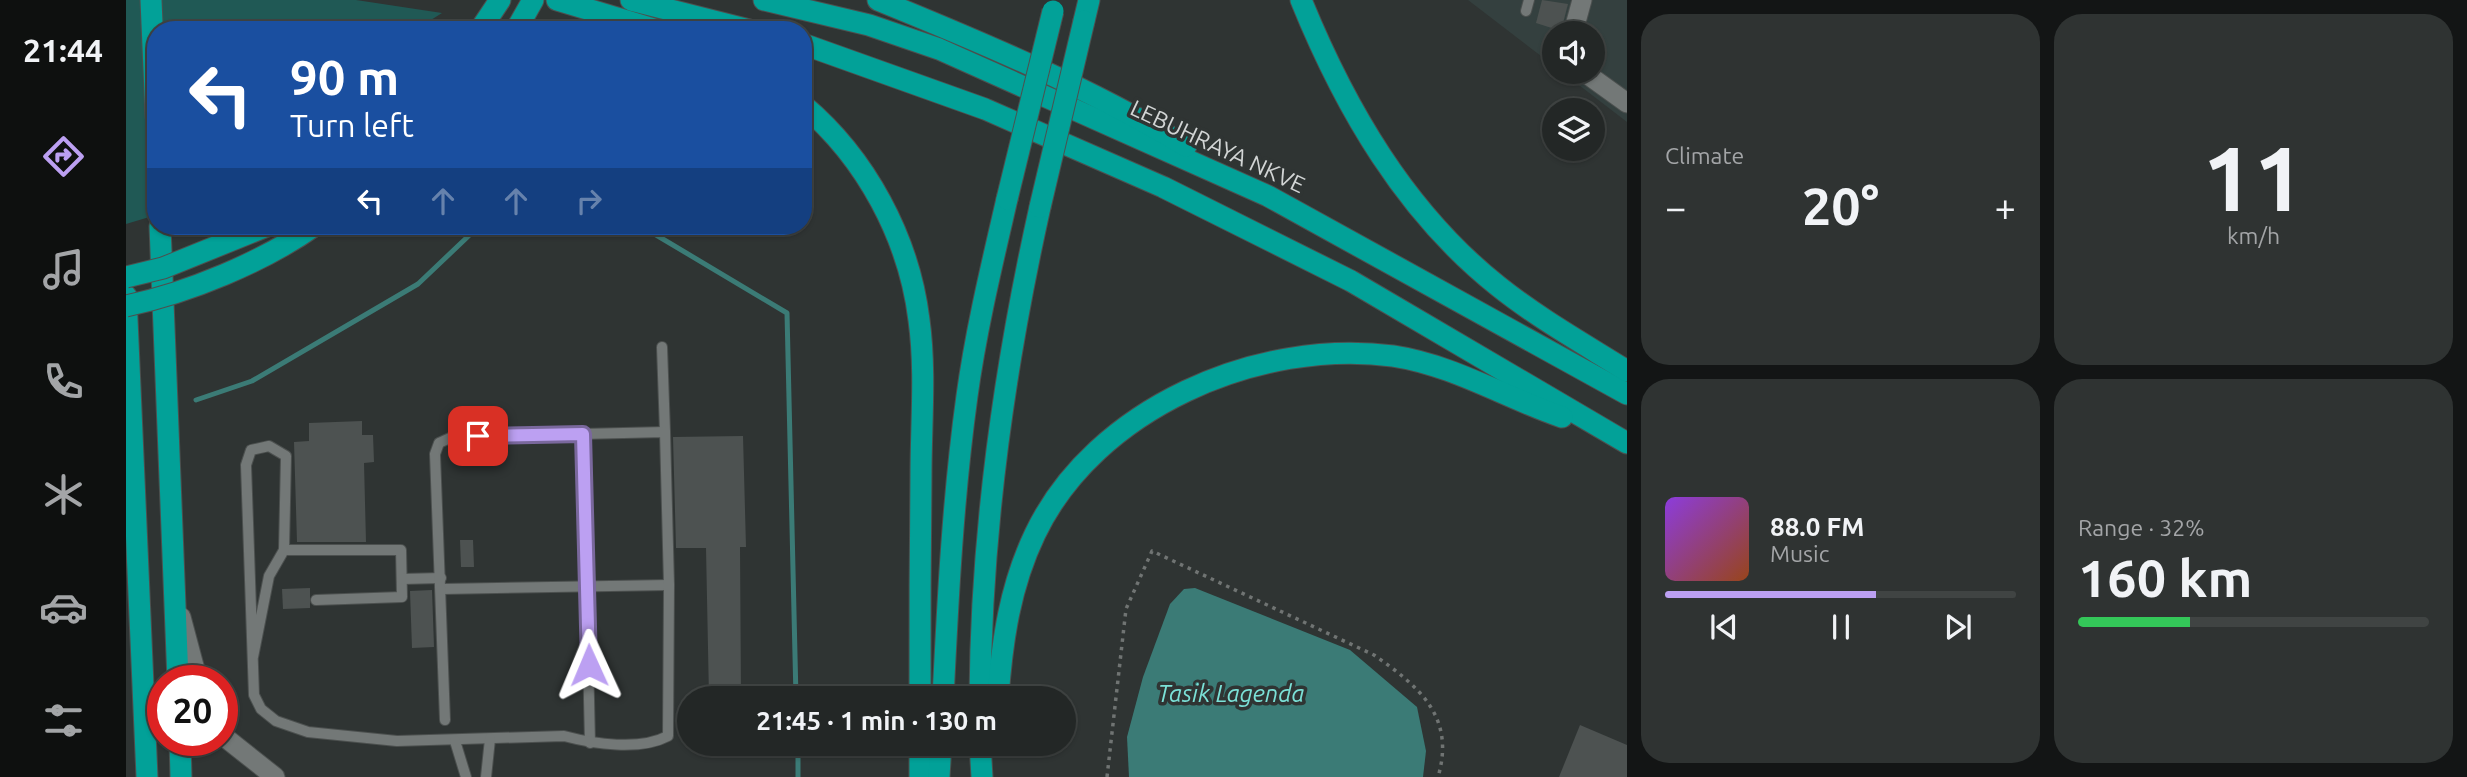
<!DOCTYPE html>
<meta charset="utf-8">
<style>
body{margin:0;font-family:Ubuntu,sans-serif;background:#2f3332;color:#f1f3f6;height:100vh;display:flex;flex-direction:column;font-size:26px;white-space:nowrap}
*{box-sizing:border-box;margin:0}
p{font-size:23px;color:#a3a5a7}
.icon{flex:none;width:38px;height:38px;fill:none;stroke:currentColor;stroke-width:2;stroke-linecap:round;stroke-linejoin:round}
.map{position:relative;flex:1;overflow:hidden}
.sheet{display:flex;flex-direction:column;gap:14px;padding:14px;background:#131515;width:840px}
.sheet>*{flex:none}
.guide{position:absolute;left:21px;top:21px;width:665px;height:214px;border-radius:28px;box-shadow:0 2px 5px #0004,0 0 0 2px #404443;background:#1a4fa0;color:#fff;overflow:hidden}
.buttons{position:absolute;left:1416px;top:21px;display:grid;gap:14px}
.buttons a{display:grid;place-items:center;width:63px;height:63px;border-radius:50%;background:#232726;box-shadow:0 2px 5px #0004,0 0 0 2px #404443;font-size:35px}
.speed{position:absolute;left:21px;top:665px;display:flex;gap:14px;font-size:35px;font-weight:700;text-align:center}
.speed>*{display:grid;place-content:center;width:91px;height:91px;border-radius:50%;background:#232726;box-shadow:0 2px 5px #0004,0 0 0 2px #404443;line-height:1}
.speed .limit{border:10px solid #d22;background:#fff;color:#111}
.pin{position:absolute;display:grid;place-items:center;width:60px;height:60px;color:#fff;margin:-30px;border-radius:14px;box-shadow:0 4px 10px #0006}
.me{position:absolute;width:77px;margin:-38px;rotate:359deg;stroke-linejoin:round;filter:drop-shadow(0 0 5px #0008)}
.turn{display:flex;align-items:center;gap:24px;height:147px;padding:0 28px;font-size:32px}
.turn .icon{width:91px;height:91px;stroke-width:2.5}
.turn b{display:block;font-size:49px;line-height:60px}
.lanes{display:flex;align-items:center;height:66px;padding:0 28px;background:#0003;justify-content:center;gap:35px;direction:ltr}
.lanes .off{opacity:.35}
.big{font-size:52px;font-weight:700;line-height:1.1}
.sheet .card{flex:1;display:flex;flex-direction:column;justify-content:center;gap:10px;min-width:0;padding:0 24px;border-radius:28px;background:#2f3332}
.sheet .dial{align-items:center;gap:0}
.dial b{font-size:91px;line-height:1}
.song{display:flex;align-items:center;gap:21px}
.cover{width:84px;height:84px;border-radius:10px;background:linear-gradient(135deg,hsl(270 70% 55%),hsl(20 70% 35%))}
.played{height:7px;border-radius:4px;background:linear-gradient(90deg,#bca0f2 60%,#404443 60%)}
.keys{display:flex;justify-content:space-around;direction:ltr}
.heat{display:flex;justify-content:space-between;align-items:center;font-size:38px;direction:ltr}
.charge{height:10px;border-radius:5px;background:linear-gradient(90deg,#34c759 32%,#404443 0)}
.sheet .tiles{flex:1;display:grid;gap:14px;grid-template-columns:repeat(2,1fr)}
.trip{position:absolute;left:551px;top:686px;width:399px;height:70px;border-radius:35px;background:#232726;box-shadow:0 2px 5px #0004,0 0 0 2px #404443;font-weight:700;line-height:70px;text-align:center}
main{display:flex;flex:1;min-height:0}
.tab-bar{display:flex;flex-direction:column;width:126px;justify-content:space-around;align-items:center;background:#0e100f;color:#a3a5a7}
.tab-bar .icon{width:49px;height:49px}
.tab-bar .active{color:#bca0f2}
.tab-bar b{font-size:32px;color:#f1f3f6}
.map>svg:first-child{display:block}
.built{fill:#34403f}
.green{fill:#205955}
.water{fill:#3b7b76}
.lines{fill:none;stroke-linecap:round;stroke-linejoin:round}
.stream{stroke:#3b7b76;stroke-width:5}
.building{fill:#4d5251}
.service-casing{stroke:#4c504f;stroke-width:12}
.minor-casing{stroke:#4c504f;stroke-width:21}
.secondary-casing{stroke:#4c504f;stroke-width:21}
.motorway-casing{stroke:#4c504f;stroke-width:23}
.path{stroke:#707473;stroke-width:3.5;stroke-dasharray:3.5 5;stroke-linecap:butt}
.service{stroke:#737877;stroke-width:10}
.minor{stroke:#737877;stroke-width:19}
.secondary{stroke:#737877;stroke-width:19}
.motorway{stroke:#02a198;stroke-width:21}
.motorway-bridge-casing{stroke:#4c504f;stroke-width:23;stroke-linecap:butt}
.motorway-bridge{stroke:#02a198;stroke-width:21}
.route-casing{stroke:#7a689d;stroke-width:18}
.route{stroke:#bca0f2;stroke-width:12}
.labels{text-anchor:middle;dominant-baseline:central;stroke-width:7;stroke-linejoin:round;paint-order:stroke}
.street-label{font-size:23px;fill:#d2d5d5;stroke:#2f3433}
.water-label{font-size:24px;font-style:italic;fill:#7be1d7;stroke:#2f3433}
</style>
<main>
<nav class="tab-bar">
<b>21:44</b>
<svg class="icon active" aria-label="directions" viewBox="0 0 24 24"><path d="M12 3l9 9-9 9-9-9zM9 14v-3h6M13 9l2 2-2 2"/></svg>
<svg class="icon" aria-label="music" viewBox="0 0 24 24"><path d="M9 18V5l10-2v13"/><circle cx="6" cy="18" r="3"/><circle cx="16" cy="16" r="3"/></svg>
<svg class="icon" aria-label="phone" viewBox="0 0 24 24"><path d="M5 4h4l2 5-3 2q2 4 5 5l2-3 5 2v4C11 20 4 13 5 4z"/></svg>
<svg class="icon" aria-label="climate" viewBox="0 0 24 24"><path d="M12 3v18M4 7l16 10M4 17L20 7"/></svg>
<svg class="icon" aria-label="car" viewBox="0 0 24 24"><path d="M5 17H2v-5l4-1 3-4h7l3 4 3 1v5h-3M9 17h6M6 11h13"/><circle cx="7" cy="17" r="2"/><circle cx="17" cy="17" r="2"/></svg>
<svg class="icon" aria-label="filters" viewBox="0 0 24 24"><path d="M4 7h16M4 17h16"/><circle cx="9" cy="7" r="2"/><circle cx="15" cy="17" r="2"/></svg>
</nav>
<div class="map">
<svg width="1501" height="777" viewBox="0 0 1501 777">
<rect width="100%" height="100%" fill="#2f3433"/>
<polygon class="built" points="1342,0 1501,0 1501,122 1436,72 1466,72 1466,33 1428,33 1428,66"/>
<polygon class="green" points="0,0 230,0 316,13 289,30 30,30 30,215 0,224"/>
<polygon class="water" points="1069,588 1224,650 1291,707 1300,751 1297,777 1003,777 1001,737 1017,677 1044,604 1058,589"/>
<g class="lines">
<g class="stream">
<polyline points="515,226 661,313 670,698"/>
<polyline points="70,400 126,381 292,284 353,226"/>
<polyline points="672,744 672,777"/>
</g>
</g>
<g class="building">
<polygon points="1416,0 1442,4 1435,31 1410,23"/>
<polygon points="236,421 236,435 247,435 248,462 238,463 240,542 171,542 168,442 183,441 183,423"/>
<polygon points="617,436 620,547 614,547 615,698 583,698 580,548 550,548 547,437"/>
<polygon points="334,540 347,540 348,567 335,567"/>
<polygon points="184,588 184,608 157,609 156,589"/>
<polygon points="306,590 308,647 286,648 284,591"/>
<polygon points="1454,725 1501,745 1501,777 1433,777"/>
</g>
<g class="lines">
<g class="service-casing">
<g id="service">
<polyline points="1400,11 1403,0"/>
<polyline points="536,347 539,432"/>
<polyline points="457,434 464,743"/>
<polyline points="158,550 275,550 276,597 190,600"/>
<polyline points="276,579 315,578"/>
<polyline points="316,589 543,585"/>
<path d="M127,657L143,576L158,550L160,456L143,446L125,450L120,465L128,695L135,709L150,721L182,732L271,741L438,736C468,744 514,751 542,736L543,585L539,432L326,437L313,443L309,454L319,720"/>
<polyline points="329,741 340,777"/>
<polyline points="360,777 364,739"/>
</g>
</g>
<g class="minor-casing">
<g id="minor">
<polyline points="1447,33 1456,0"/>
<polyline points="1458,72 1501,103"/>
</g>
</g>
<g class="secondary-casing">
<g id="secondary">
<polyline points="55,617 72,681"/>
<polyline points="96,735 149,777"/>
</g>
</g>
<g class="motorway-casing">
<g id="motorway">
<polyline points="25,0 30,116"/>
<polyline points="431,0 531,30"/>
<polyline points="505,0 623,30"/>
<polyline points="638,0 743,25 813,49 1142,196 1501,394"/>
<path d="M752,0C857,43 962,87 1060,146"/>
<path d="M1175,0C1219,108 1279,212 1372,286C1412,318 1458,344 1501,371"/>
<polyline points="958,21 963,0"/>
<polyline points="354,30 374,0"/>
<polyline points="390,30 407,0"/>
<polyline points="677,44 859,109 1037,187 1225,281 1501,443"/>
<path d="M677,105C740,158 783,238 793,320C800,371 795,424 795,475C794,549 794,624 794,698"/>
<polyline points="34,226 52,681"/>
<polyline points="0,296 21,777"/>
<path d="M817,698C822,597 827,497 841,396C850,330 866,264 881,199"/>
<path d="M854,698C855,532 878,368 914,207"/>
<path d="M872,698C876,641 884,586 909,534C969,408 1133,338 1267,356C1327,365 1380,398 1436,417"/>
<polyline points="54,740 55,777"/>
<polyline points="854,744 856,777"/>
<polyline points="794,777 794,744"/>
<polyline points="813,777 815,744"/>
</g>
</g>
<path class="path" d="M981,777L1000,609L1026,551L1248,655C1292,686 1330,716 1312,777"/>
<use href="#service" class="service"/>
<use href="#minor" class="minor"/>
<use href="#secondary" class="secondary"/>
<use href="#motorway" class="motorway"/>
<g class="motorway-bridge-casing">
<g id="motorway-bridge">
<polyline points="881,199 927,11"/>
<polyline points="914,207 958,21"/>
<polyline points="0,277 37,268 141,226"/>
<path d="M0,306C62,293 137,262 188,226"/>
</g>
</g>
<use href="#motorway-bridge" class="motorway-bridge"/>
</g>
<g class="lines">
<g class="route-casing">
<polyline id="route" points="352,436 457,434 463,665"/>
</g>
<use href="#route" class="route"/>
</g>
<g class="labels">
<g class="street-label">
<text transform="translate(1092 146) rotate(25)">LEBUHRAYA NKVE</text>
</g>
<g class="water-label">
<text x="1105" y="693">Tasik Lagenda</text>
</g>
</g>
</svg>
<div class="buttons">
<a><svg class="icon" aria-label="sound" viewBox="0 0 24 24"><path d="M4 9h4l5-4v14l-5-4H4zM17 9q2 3 0 6"/></svg></a>
<a><svg class="icon" aria-label="layers" viewBox="0 0 24 24"><path d="M12 4l9 5-9 5-9-5zM3 14l9 5 9-5"/></svg></a>
</div>
<div class="speed"><div class="limit">20</div></div>
<div class="pin" style="left:352px;top:436px;background:#d93025"><svg class="icon" aria-label="arrive" viewBox="0 0 24 24"><path d="M6 21V4h12l-3 4 3 4H6"/></svg></div>
<svg class="me" style="left:463px;top:665px" viewBox="-20 -20 40 40"><path d="M0-17L14 15 0 8-14 15z" fill="#bca0f2" stroke="#fff" stroke-width="4"/></svg>
<div class="trip">21:45 · 1 min · 130 m</div>
<div class="guide">
<div class="turn"><svg class="icon" aria-label="left" viewBox="0 0 24 24"><path d="M17 20v-9H6M10 6l-5 5 5 5"/></svg><div><b>90 m</b>Turn left</div></div>
<div class="lanes"><svg class="icon" aria-label="left" viewBox="0 0 24 24"><path d="M17 20v-9H6M10 6l-5 5 5 5"/></svg><svg class="icon off" aria-label="ahead" viewBox="0 0 24 24"><path d="M12 20V5M6 11l6-6 6 6"/></svg><svg class="icon off" aria-label="ahead" viewBox="0 0 24 24"><path d="M12 20V5M6 11l6-6 6 6"/></svg><svg class="icon off" aria-label="right" viewBox="0 0 24 24"><path d="M7 20v-9h11M14 6l5 5-5 5"/></svg></div>
</div>
</div>
<section class="sheet">
<div class="tiles">
<div class="card"><p>Climate</p>
<div class="heat"><a>−</a><b class="big">20°</b><a>+</a></div>
</div>
<div class="card dial"><b>11</b><p>km/h</p></div>
<div class="card">
<div class="song"><i class="cover"></i><div><b>88.0 FM</b><p>Music</p></div></div>
<div class="played"></div>
<div class="keys"><svg class="icon" aria-label="previous" viewBox="0 0 24 24"><path d="M18 5L8 12l10 7zM5 5v14"/></svg><svg class="icon" aria-label="pause" viewBox="0 0 24 24"><path d="M8 5v14M16 5v14"/></svg><svg class="icon" aria-label="next" viewBox="0 0 24 24"><path d="M6 5l10 7-10 7zM19 5v14"/></svg></div>
</div>
<div class="card"><p>Range · 32%</p><b class="big">160 km</b><div class="charge"></div></div>
</div>
</section>
</main>
